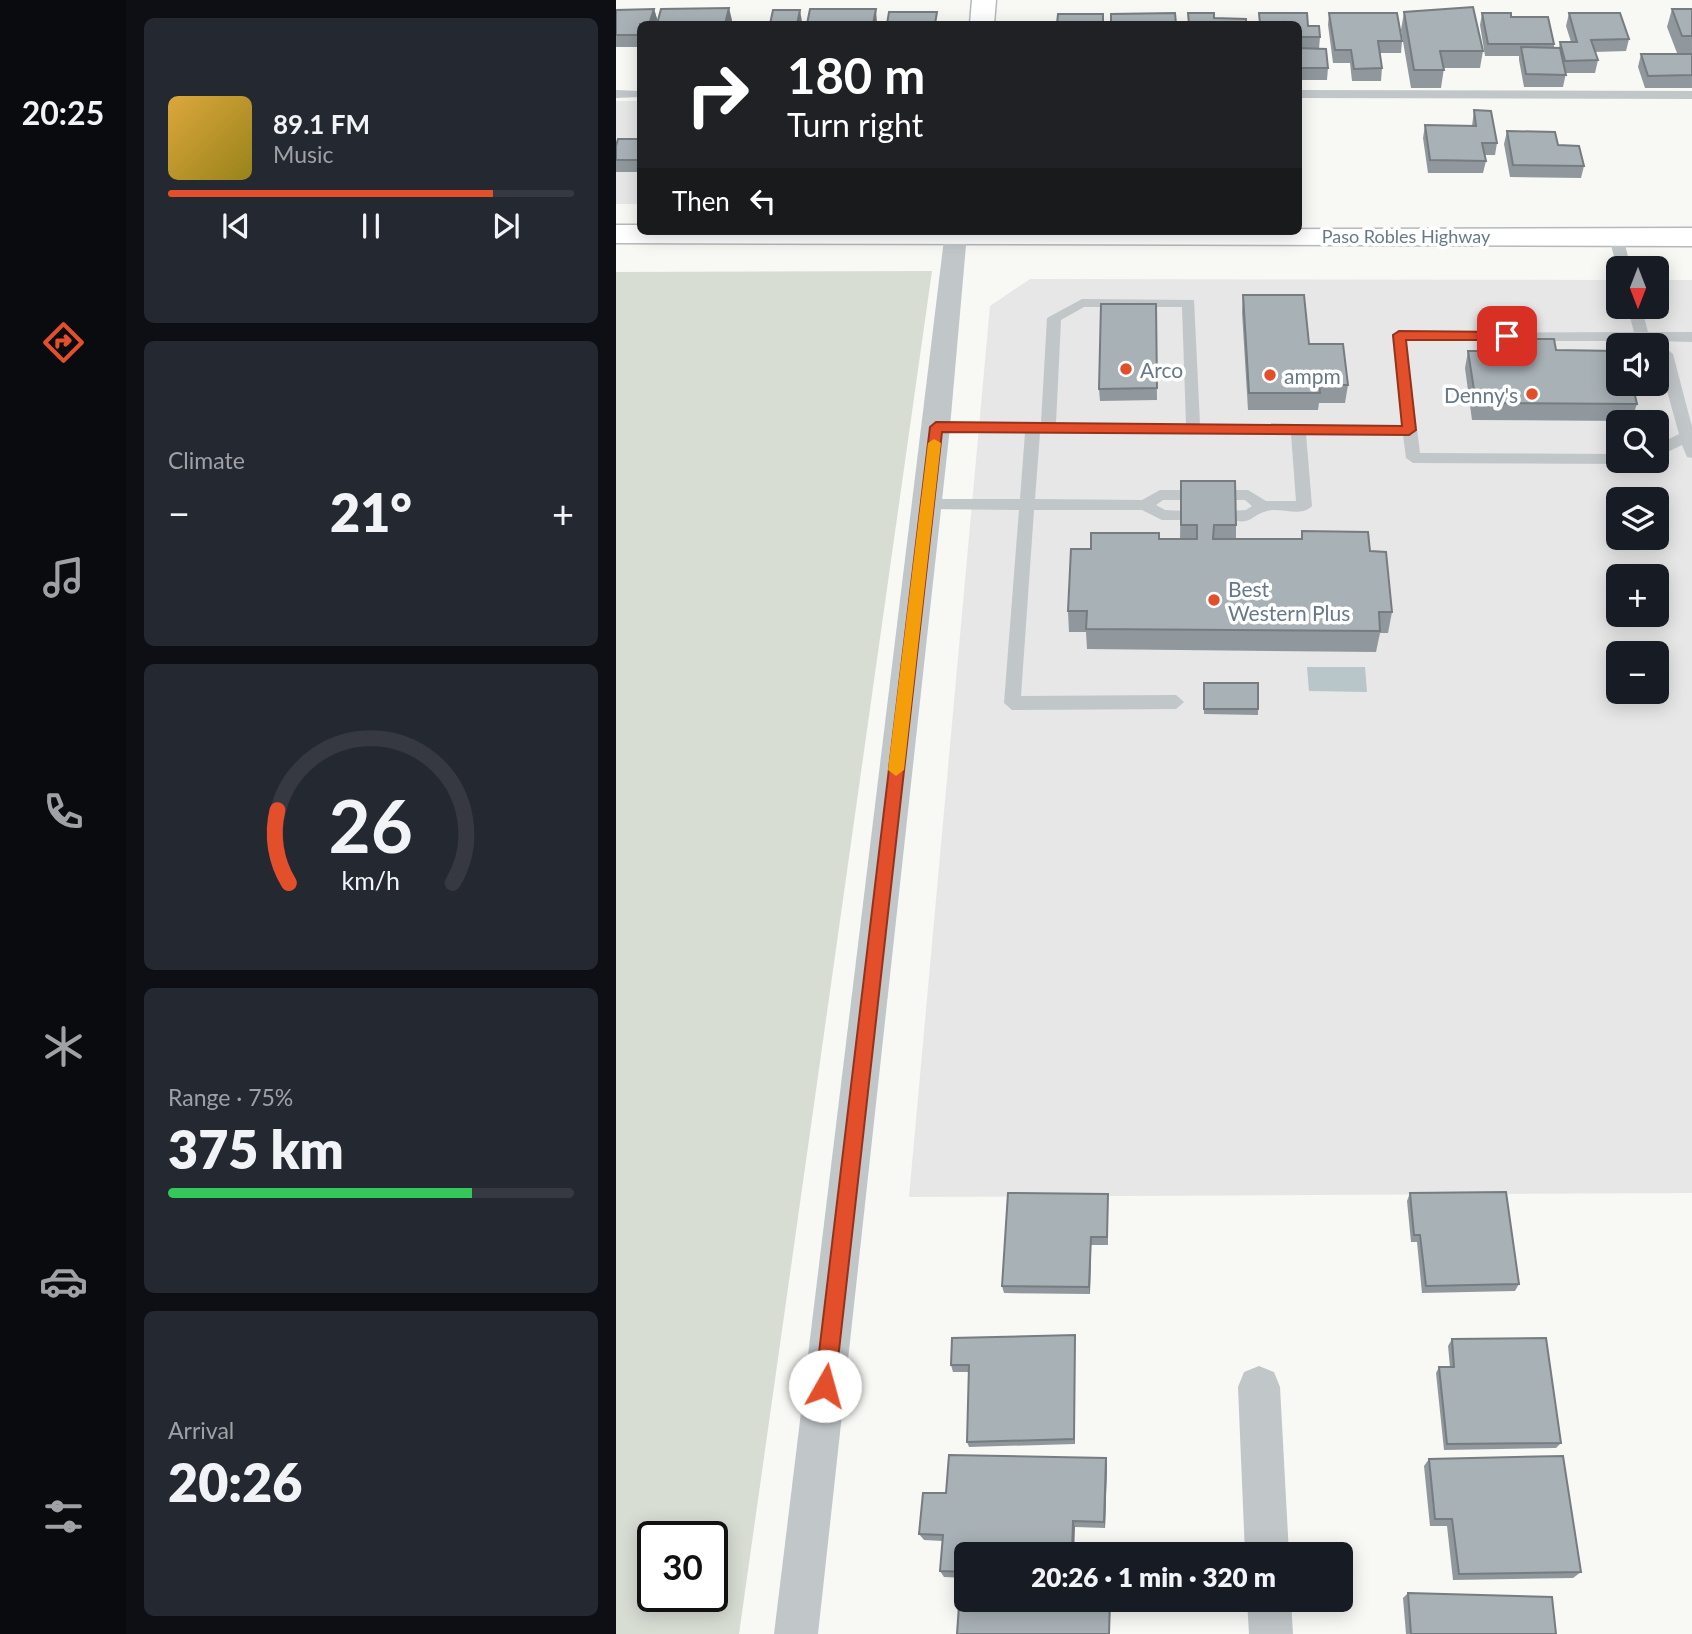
<!DOCTYPE html>
<meta charset="utf-8">
<style>
body{margin:0;font-family:Lato,sans-serif;background:#242831;color:#f1f3f6;height:100vh;display:flex;flex-direction:column;font-size:26px;white-space:nowrap}
*{box-sizing:border-box;margin:0}
p{font-size:23px;color:#9ea1a6}
.icon{flex:none;width:38px;height:38px;fill:none;stroke:currentColor;stroke-width:2;stroke-linecap:round;stroke-linejoin:round}
.map{position:relative;flex:1;overflow:hidden}
.drawer{display:flex;flex-direction:column;gap:18px;padding:18px;background:#0d0f14;width:490px}
.drawer>*{flex:none}
.hud{position:absolute;left:21px;top:21px;width:665px;height:214px;border-radius:10px;box-shadow:0 4px 18px #0003;background:#202124;color:#fff;overflow:hidden}
.needle{width:46px;rotate:180deg}
.fabs{position:absolute;left:990px;top:256px;display:grid;gap:14px}
.fabs a{display:grid;place-items:center;width:63px;height:63px;border-radius:10px;background:#171b24;box-shadow:0 4px 18px #0003;font-size:35px}
.speed{position:absolute;left:21px;top:1521px;display:flex;gap:14px;font-size:35px;font-weight:700;text-align:center}
.speed>*{display:grid;place-content:center;width:91px;height:91px;border-radius:50%;background:#171b24;box-shadow:0 4px 18px #0003;line-height:1}
.speed .limit{border:4px solid #111;border-radius:10px;background:#fff;color:#111}
.pin{position:absolute;display:grid;place-items:center;width:60px;height:60px;color:#fff;margin:-30px;border-radius:14px;box-shadow:0 4px 10px #0006}
.me{position:absolute;width:77px;margin:-38px;rotate:7deg;stroke-linejoin:round;filter:drop-shadow(0 0 5px #0008)}
.turn{display:flex;align-items:center;gap:24px;height:147px;padding:0 35px;font-size:32px}
.turn .icon{width:91px;height:91px;stroke-width:2.5}
.turn b{display:block;font-size:49px;line-height:60px}
.then{display:flex;align-items:center;height:66px;padding:0 35px;background:#0003;gap:14px;font-size:26px}
.big{font-size:52px;font-weight:800;line-height:1.1}
.drawer .card{flex:1;display:flex;flex-direction:column;justify-content:center;gap:10px;min-width:0;padding:0 24px;border-radius:10px;background:#242831}
.drawer .dial{align-items:center;gap:0}
.dial svg{height:182px;overflow:visible;fill:none;stroke:#363941;stroke-width:7;stroke-linecap:round;text-anchor:middle}
.dial text{fill:#f1f3f6;stroke:none}
.song{display:flex;align-items:center;gap:21px}
.cover{width:84px;height:84px;border-radius:10px;background:linear-gradient(135deg,hsl(40 70% 55%),hsl(50 70% 35%))}
.played{height:7px;border-radius:4px;background:linear-gradient(90deg,#e34f2a 80%,#363941 80%)}
.keys{display:flex;justify-content:space-around;direction:ltr}
.heat{display:flex;justify-content:space-between;align-items:center;font-size:38px;direction:ltr}
.charge{height:10px;border-radius:5px;background:linear-gradient(90deg,#34c759 75%,#363941 0)}
.trip{position:absolute;left:338px;top:1542px;width:399px;height:70px;border-radius:10px;background:#171b24;box-shadow:0 4px 18px #0003;font-weight:800;line-height:70px;text-align:center}
main{display:flex;flex:1;min-height:0}
.menu{display:flex;flex-direction:column;width:126px;justify-content:space-around;align-items:center;background:#090b0e;color:#9ea1a6}
.menu .icon{width:49px;height:49px}
.menu .current{color:#e34f2a}
.menu b{font-size:32px;color:#f1f3f6}
.map>svg:first-child{display:block}
.built{fill:#e6e7e6;fill-rule:evenodd}
.green{fill:#d8ddd4;fill-rule:evenodd}
.water{fill:#b8c5c9}
.lines{fill:none;stroke-linecap:round;stroke-linejoin:round}
.secondary-casing{stroke:#b4babe;stroke-width:3}
.highway-casing{stroke:#b5b9bc;stroke-width:3}
.lane{fill:#c1c6c9;fill-rule:evenodd}
.street{fill:#c1c6c9;fill-rule:evenodd}
.secondary{fill:#fff;fill-rule:evenodd}
.highway{fill:#fff;fill-rule:evenodd}
.wall{fill:#90989d}
.shaded-wall{fill:#767c7f}
.building{fill:#a8b1b6;stroke:#767c7f;stroke-width:2}
.route{fill:#e34f2a;stroke:#94331b;stroke-width:2}
.slow{fill:#f59e0b}
.poi-dot{fill:#e34f2a;stroke:#fff;stroke-width:2.5}
.labels{text-anchor:middle;dominant-baseline:central;stroke-width:7;stroke-linejoin:round;paint-order:stroke}
.far-street-label{font-size:18px;fill:#677986;stroke:#fff}
.poi-label{font-size:21px;fill:#677986;stroke:#fff;text-anchor:start}
</style>
<main>
<nav class="menu">
<b>20:25</b>
<svg class="icon current" aria-label="directions" viewBox="0 0 24 24"><path d="M12 3l9 9-9 9-9-9zM9 14v-3h6M13 9l2 2-2 2"/></svg>
<svg class="icon" aria-label="music" viewBox="0 0 24 24"><path d="M9 18V5l10-2v13"/><circle cx="6" cy="18" r="3"/><circle cx="16" cy="16" r="3"/></svg>
<svg class="icon" aria-label="phone" viewBox="0 0 24 24"><path d="M5 4h4l2 5-3 2q2 4 5 5l2-3 5 2v4C11 20 4 13 5 4z"/></svg>
<svg class="icon" aria-label="climate" viewBox="0 0 24 24"><path d="M12 3v18M4 7l16 10M4 17L20 7"/></svg>
<svg class="icon" aria-label="car" viewBox="0 0 24 24"><path d="M5 17H2v-5l4-1 3-4h7l3 4 3 1v5h-3M9 17h6M6 11h13"/><circle cx="7" cy="17" r="2"/><circle cx="17" cy="17" r="2"/></svg>
<svg class="icon" aria-label="filters" viewBox="0 0 24 24"><path d="M4 7h16M4 17h16"/><circle cx="9" cy="7" r="2"/><circle cx="15" cy="17" r="2"/></svg>
</nav>
<section class="drawer">
<div class="card">
<div class="song"><i class="cover"></i><div><b>89.1 FM</b><p>Music</p></div></div>
<div class="played"></div>
<div class="keys"><svg class="icon" aria-label="previous" viewBox="0 0 24 24"><path d="M18 5L8 12l10 7zM5 5v14"/></svg><svg class="icon" aria-label="pause" viewBox="0 0 24 24"><path d="M8 5v14M16 5v14"/></svg><svg class="icon" aria-label="next" viewBox="0 0 24 24"><path d="M6 5l10 7-10 7zM19 5v14"/></svg></div>
</div>
<div class="card"><p>Climate</p>
<div class="heat"><a>−</a><b class="big">21°</b><a>+</a></div>
</div>
<div class="card dial"><svg viewBox="0 0 100 80">
<path d="M14 69A42 42 0 1 1 86 69"/>
<path d="M14 69A42 42 0 0 1 9 37" stroke="#e34f2a"/>
<text x="50" y="56" font-size="32" font-weight="700">26</text>
<text x="50" y="72" font-size="11">km/h</text>
</svg></div>
<div class="card"><p>Range · 75%</p><b class="big">375 km</b><div class="charge"></div></div>
<div class="card"><p>Arrival</p><b class="big">20:26</b></div>
</section>
<div class="map">
<svg width="1076" height="1634" viewBox="0 0 1076 1634">
<rect width="100%" height="100%" fill="#f8f8f5"/>
<g class="built">
<rect x="0" y="101" width="24" height="103"/>
<path d="M414,279L1003,280V306H1041V280H1076V1193L293,1197L374,306ZM1003,345H1041V383H1003ZM1003,422H1041V460H1003ZM1003,499H1041V537H1003ZM1003,576H1041V614H1003ZM1003,653H1041V691H1003Z"/>
</g>
<path class="green" d="M316,271L123,1634H0V272ZM96,1536V1596H37V1536Z"/>
<polygon class="water" points="691,667 749,667 751,692 693,691"/>
<g class="lines">
<g class="secondary-casing">
<polygon id="secondary" points="356,0 380,0 378,24 354,24"/>
</g>
<g class="highway-casing">
<polygon id="highway" points="0,225 24,225 24,231 1076,228 1076,246 0,243"/>
</g>
<g class="lane">
<polygon points="0,90 24,91 24,97 0,98"/>
<polygon points="682,90 1076,91 1076,99 682,98"/>
<polygon points="1000,233 1007,237 1015,268 1003,268 1003,270 1001,268 993,237"/>
<path d="M466,299L578,300L584,424L786,425L776,336L778,333L1018,332L1011,306H1025L1032,332H1076V342L1041,341L1057,354L1076,427V458L1071,457L1066,445L1041,457V445L1063,434L1041,355V345H1028L1024,341H790L804,453L1003,454V460H1010L1003,464L797,463L790,458L787,435L690,434L696,506C685,518 665,507 651,511C633,516 636,526 613,519L610,515L613,511L630,510L636,506L629,500H547L540,505L549,510L569,511L572,515L564,520H546L526,510H418L405,696L560,695L568,702L560,709L396,710L388,703L403,510L311,509L303,504L311,499H404L409,433L320,432L313,427L320,422L425,423L431,318ZM468,307H566L570,424L440,423L445,320ZM424,433L675,434L680,501H650L632,490H544L526,500L419,499Z"/>
</g>
<g class="street">
<polygon points="329,231 349,231 351,234 334,427 202,1634 158,1634"/>
<polygon points="643,1366 658,1372 664,1387 673,1554 629,1554 622,1387 628,1372"/>
<polygon points="631,1600 675,1600 677,1634 633,1634"/>
</g>
<use href="#secondary" class="secondary"/>
<use href="#highway" class="highway"/>
</g>
<g class="wall">
<polygon points="38,9 42,22 24,24 24,47 0,47 0,10"/>
<polygon points="1056,9 1076,9 1076,53 1061,53 1051,27"/>
<polygon points="788,12 867,51 864,68 828,68 825,88 795,88 785,30"/>
<polygon points="643,13 692,26 704,37 703,49 712,68 711,80 682,80 682,24 643,24"/>
<polygon points="713,13 786,41 785,53 764,53 766,68 765,81 736,81 734,63 717,63 712,25"/>
<polygon points="866,13 895,17 938,44 938,47 943,48 944,42 955,42 950,26 953,13 1013,39 1010,51 979,52 982,60 979,73 950,73 947,87 908,87 903,60 903,56 869,56 864,25"/>
<polygon points="1025,54 1076,54 1076,88 1029,88 1022,67"/>
<polygon points="858,110 881,143 879,155 869,155 870,161 867,173 812,173 807,138 809,125 856,126"/>
<polygon points="891,131 942,145 968,166 965,178 894,177 888,144"/>
<polygon points="24,139 24,172 0,172 0,146"/>
<polygon points="627,295 693,344 732,385 729,403 703,403 702,410 632,410 626,312"/>
<polygon points="540,304 541,400 484,401 483,389"/>
<polygon points="900,339 940,350 1003,383 1021,404 1015,421 856,420 849,368 852,351 897,351"/>
<polygon points="565,481 620,525 620,539 685,539 686,531 754,551 776,612 772,633 764,633 760,652 471,649 470,632 453,632 452,611 475,549 543,539 564,539"/>
<polygon points="588,683 642,709 642,715 588,714"/>
<polygon points="794,1193 903,1284 899,1291 806,1293 801,1242 795,1242 791,1201"/>
<polygon points="492,1194 492,1245 475,1245 474,1294 388,1293 386,1286"/>
<polygon points="459,1335 459,1444 353,1447 351,1442 353,1372 337,1372 335,1365"/>
<polygon points="836,1339 945,1443 940,1448 828,1450 820,1373 823,1367 834,1367 832,1346"/>
<polygon points="490,1458 491,1465 489,1528 459,1527 350,1554 350,1578 328,1577 324,1571 327,1541 308,1540 303,1534 330,1493"/>
<polygon points="813,1459 965,1572 957,1578 837,1580 831,1526 814,1526 808,1466"/>
<polygon points="792,1593 940,1634 790,1634 787,1598"/>
</g>
<g class="shaded-wall">
<polygon points="113,8 116,20 115,24 109,24"/>
<polygon points="38,9 42,22 41,24 33,24"/>
<polygon points="260,9 261,24 257,24"/>
<polygon points="184,10 186,22 186,24 181,24"/>
<polygon points="475,1237 475,1245 474,1294 473,1287"/>
<polygon points="459,1335 459,1444 458,1439"/>
<polygon points="490,1458 491,1465 489,1528 488,1522"/>
<polygon points="457,1521 459,1527 458,1554 456,1554"/>
</g>
<g class="building">
<polygon points="857,7 867,51 824,51 828,70 798,70 788,12"/>
<polygon points="113,8 109,24 41,24 45,9"/>
<polygon points="38,9 33,24 24,24 24,35 0,35 0,10"/>
<polygon points="194,9 260,9 257,24 191,24"/>
<polygon points="1056,9 1076,9 1076,36 1066,36"/>
<polygon points="157,10 184,10 181,24 154,24"/>
<polygon points="273,12 321,12 319,24 271,24"/>
<polygon points="559,13 560,24 495,24 495,14"/>
<polygon points="572,13 598,13 598,18 630,19 630,24 573,24"/>
<polygon points="643,13 691,13 692,26 703,26 704,37 682,37 682,24 644,24"/>
<polygon points="713,13 781,13 786,41 762,41 766,68 738,69 735,50 719,50"/>
<polygon points="866,13 895,13 895,17 932,17 938,44 872,44"/>
<polygon points="953,13 1004,13 1013,39 975,40 982,60 949,61 944,42 961,42"/>
<polygon points="442,14 487,14 487,24 441,24"/>
<polygon points="905,47 944,48 950,75 910,74"/>
<polygon points="682,48 710,49 712,68 682,68"/>
<polygon points="1025,54 1076,54 1076,75 1032,76"/>
<polygon points="858,110 875,111 881,143 866,143 870,161 814,160 809,125 860,126"/>
<polygon points="891,131 939,132 942,145 963,146 968,166 897,165"/>
<polygon points="2,139 24,139 24,160 0,160 0,146"/>
<polygon points="627,295 688,295 693,344 727,344 732,385 703,385 704,393 633,393"/>
<polygon points="485,304 540,304 541,388 483,389"/>
<polygon points="900,339 938,339 940,350 1001,351 1003,357 1003,383 1016,383 1021,404 860,403 852,351 902,351"/>
<polygon points="565,481 619,481 620,525 598,525 597,539 686,539 686,531 752,532 754,551 770,552 776,612 763,612 764,631 470,629 471,611 452,611 455,549 475,549 475,533 543,533 543,539 581,539 581,525 565,525"/>
<rect x="588" y="683" width="54" height="26"/>
<polygon points="890,1192 903,1284 810,1286 804,1235 798,1235 794,1193"/>
<polygon points="392,1193 492,1194 491,1237 475,1237 473,1287 386,1286"/>
<polygon points="459,1335 458,1439 351,1442 353,1365 335,1365 336,1338"/>
<polygon points="930,1338 945,1443 831,1444 823,1367 838,1367 836,1339"/>
<polygon points="333,1455 490,1458 488,1522 457,1521 456,1554 350,1554 350,1572 324,1571 327,1535 303,1534 307,1493 330,1493"/>
<polygon points="947,1456 965,1572 843,1574 836,1519 819,1519 813,1459"/>
<polygon points="344,1591 350,1591 350,1600 494,1600 493,1634 341,1634"/>
<polygon points="792,1593 936,1597 940,1634 795,1634"/>
</g>
<polygon class="route" points="783,331 891,332 897,336 891,340 790,340 800,430 793,435 326,432 219,1386 216,1393 209,1396 202,1393 199,1386 314,427 320,422 786,426 777,335"/>
<polygon class="slow" points="318,439 325,443 288,770 280,776 272,770 312,443"/>
<g class="poi-dot">
<circle cx="510" cy="369" r="7"/>
<circle cx="654" cy="375" r="7"/>
<circle cx="916" cy="394" r="7"/>
<circle cx="598" cy="600" r="7"/>
</g>
<g class="labels">
<g class="far-street-label">
<text x="790" y="236">Paso Robles Highway</text>
</g>
<g class="poi-label">
<text x="524" y="369">Arco</text>
<text x="668" y="375">ampm</text>
<text x="902" y="394" text-anchor="end">Denny's</text>
<text x="612" y="588">Best<tspan x="612" dy="24">Western Plus</tspan></text>
</g>
</g>
</svg>
<div class="fabs">
<a><svg class="needle" viewBox="-14 -14 28 28"><path d="M0-13l5 13h-10z" fill="#e53935"/><path d="M0 13l5-13h-10z" fill="#9ea1a6"/></svg></a>
<a><svg class="icon" aria-label="sound" viewBox="0 0 24 24"><path d="M4 9h4l5-4v14l-5-4H4zM17 9q2 3 0 6"/></svg></a>
<a><svg class="icon" aria-label="search" viewBox="0 0 24 24"><circle cx="10" cy="10" r="6"/><path d="M15 15l6 6"/></svg></a>
<a><svg class="icon" aria-label="layers" viewBox="0 0 24 24"><path d="M12 4l9 5-9 5-9-5zM3 14l9 5 9-5"/></svg></a>
<a>+</a>
<a>−</a>
</div>
<div class="speed"><div class="limit">30</div></div>
<div class="pin" style="left:891px;top:336px;background:#d93025"><svg class="icon" aria-label="arrive" viewBox="0 0 24 24"><path d="M6 21V4h12l-3 4 3 4H6"/></svg></div>
<svg class="me" style="left:209px;top:1386px" viewBox="-20 -20 40 40"><circle r="19" fill="#fff"/><path d="M0-13L10 11 0 6-10 11z" fill="#e34f2a"/></svg>
<div class="trip">20:26 · 1 min · 320 m</div>
<div class="hud">
<div class="turn"><svg class="icon" aria-label="right" viewBox="0 0 24 24"><path d="M7 20v-9h11M14 6l5 5-5 5"/></svg><div><b>180 m</b>Turn right</div></div>
<div class="then">Then<svg class="icon" aria-label="left" viewBox="0 0 24 24"><path d="M17 20v-9H6M10 6l-5 5 5 5"/></svg></div>
</div>
</div>
</main>
